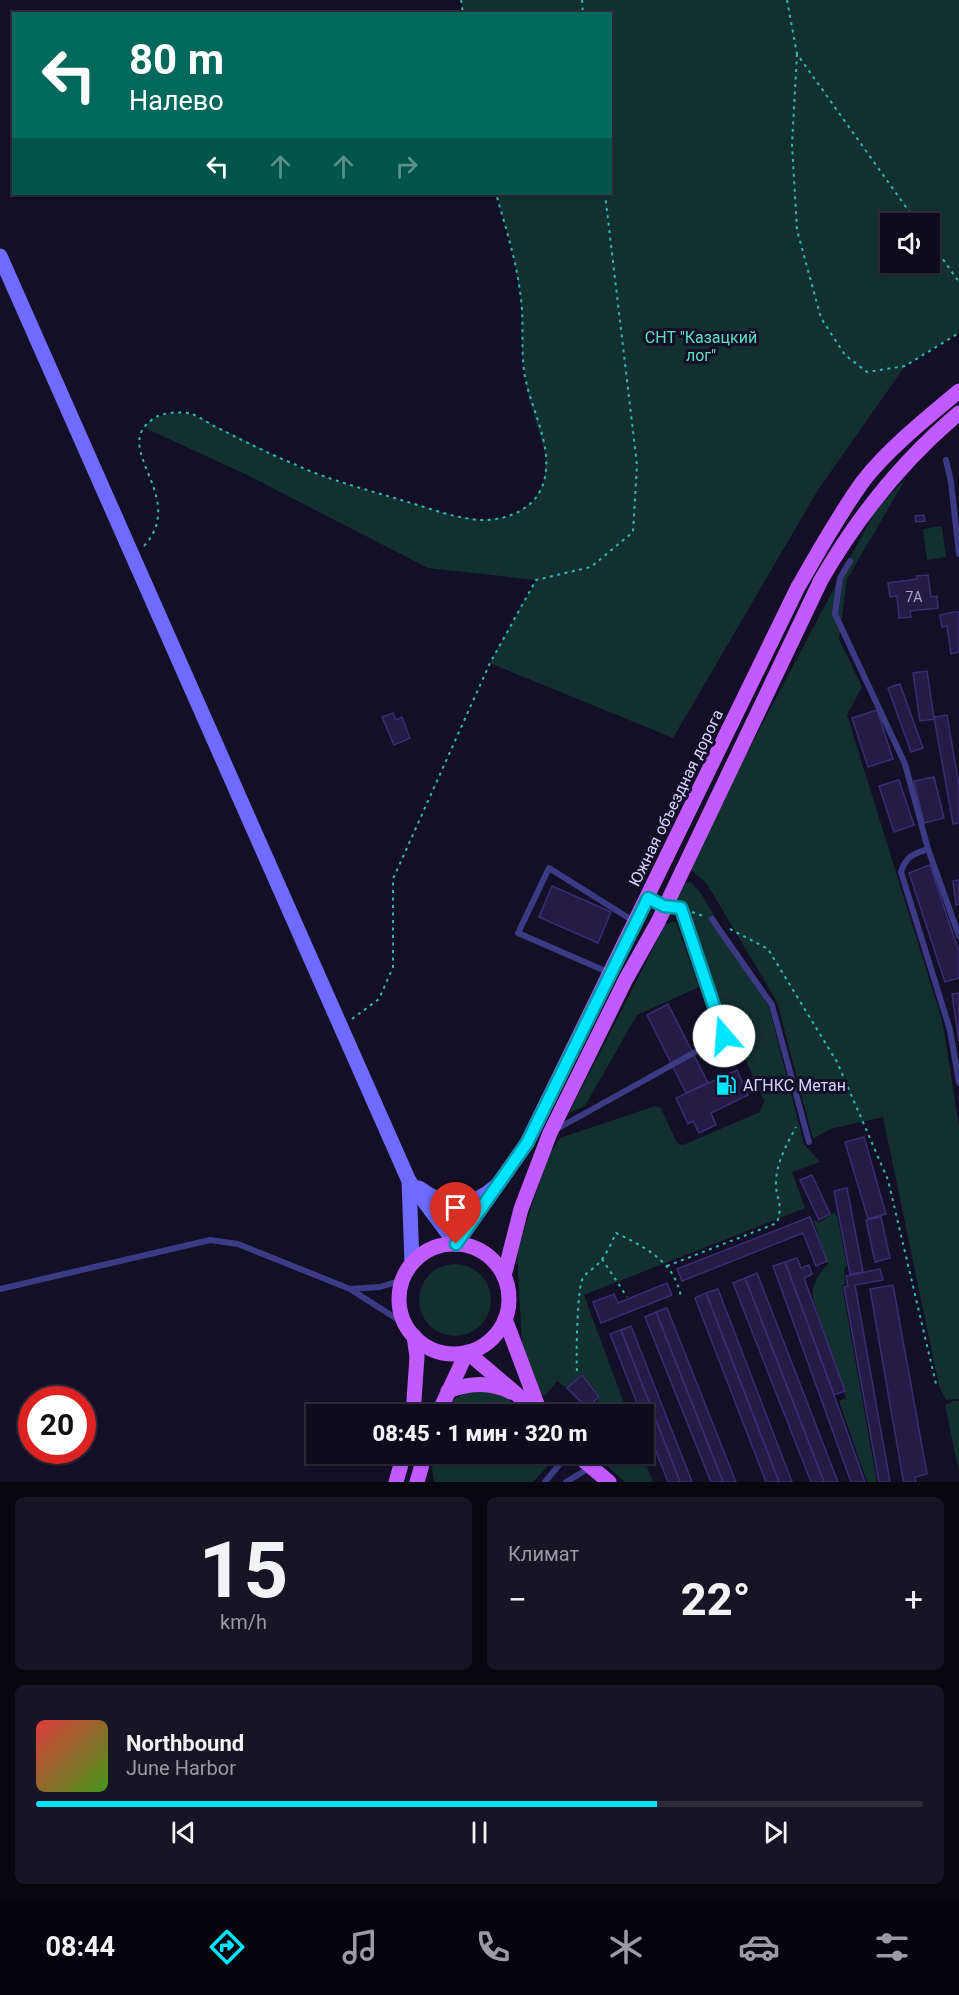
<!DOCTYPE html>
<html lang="ru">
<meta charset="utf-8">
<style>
body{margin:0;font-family:Roboto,sans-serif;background:#171425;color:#f1f3f6;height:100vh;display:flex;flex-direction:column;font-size:22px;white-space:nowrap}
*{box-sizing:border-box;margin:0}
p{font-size:20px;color:#9b9ba3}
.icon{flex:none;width:33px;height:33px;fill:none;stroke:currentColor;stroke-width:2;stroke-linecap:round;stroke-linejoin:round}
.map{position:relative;height:1482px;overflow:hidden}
.drawer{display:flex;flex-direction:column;gap:15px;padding:15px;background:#08060f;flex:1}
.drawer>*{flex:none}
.banner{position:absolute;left:12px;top:12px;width:600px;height:183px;border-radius:0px;box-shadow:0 2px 4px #0004,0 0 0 2px #2e2b3b;background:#00695c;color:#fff;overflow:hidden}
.controls{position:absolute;left:880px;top:213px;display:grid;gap:12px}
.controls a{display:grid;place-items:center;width:60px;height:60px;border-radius:0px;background:#0e0b1c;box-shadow:0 2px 4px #0004,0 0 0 2px #2e2b3b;font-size:30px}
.speed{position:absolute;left:18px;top:1386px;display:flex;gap:12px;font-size:30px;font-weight:700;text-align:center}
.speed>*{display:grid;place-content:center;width:78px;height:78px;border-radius:50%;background:#0e0b1c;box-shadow:0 2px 4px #0004,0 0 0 2px #2e2b3b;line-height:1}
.speed .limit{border:9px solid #d22;background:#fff;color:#111}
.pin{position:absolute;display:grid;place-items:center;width:51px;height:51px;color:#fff;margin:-62px -26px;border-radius:50% 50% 50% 0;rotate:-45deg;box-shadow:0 0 6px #0007}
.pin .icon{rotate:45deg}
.me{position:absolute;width:66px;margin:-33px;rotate:342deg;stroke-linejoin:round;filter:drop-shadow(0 0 4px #0008)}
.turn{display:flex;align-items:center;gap:21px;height:126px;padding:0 18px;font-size:27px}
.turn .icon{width:78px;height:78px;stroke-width:2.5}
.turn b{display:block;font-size:42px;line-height:51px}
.lanes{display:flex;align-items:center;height:57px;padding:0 18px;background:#0003;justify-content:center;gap:30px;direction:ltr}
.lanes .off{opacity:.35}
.big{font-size:45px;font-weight:800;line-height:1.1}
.drawer .card{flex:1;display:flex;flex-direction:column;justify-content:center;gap:9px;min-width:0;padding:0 21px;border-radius:9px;background:#171425}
.drawer .dial{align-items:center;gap:0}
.dial b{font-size:78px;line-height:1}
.song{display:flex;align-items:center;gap:18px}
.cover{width:72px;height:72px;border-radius:9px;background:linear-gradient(135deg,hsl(0 70% 55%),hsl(100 70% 35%))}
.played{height:6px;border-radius:3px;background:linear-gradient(90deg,#00e5ff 70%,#2e2b3b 70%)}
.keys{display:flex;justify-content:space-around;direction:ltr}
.heat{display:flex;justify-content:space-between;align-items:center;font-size:33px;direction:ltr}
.drawer .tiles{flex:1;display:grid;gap:15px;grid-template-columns:1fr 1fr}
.card:last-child{grid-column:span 2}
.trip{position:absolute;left:306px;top:1404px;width:348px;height:60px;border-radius:0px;background:#0e0b1c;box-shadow:0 2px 4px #0004,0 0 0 2px #2e2b3b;font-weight:800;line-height:60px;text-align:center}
.dock{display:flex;height:96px;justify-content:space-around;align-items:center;background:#06040b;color:#9b9ba3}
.dock .icon{width:42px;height:42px}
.dock .active{color:#00e5ff}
.dock b{font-size:27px;color:#f1f3f6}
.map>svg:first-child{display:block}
.green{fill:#12302f;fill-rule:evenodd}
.building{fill:#241b47;stroke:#3b2d73;stroke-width:1.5}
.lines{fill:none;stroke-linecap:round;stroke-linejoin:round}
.path{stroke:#2fb8b0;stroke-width:2;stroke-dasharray:3 4.5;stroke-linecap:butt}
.lane{stroke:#3d3a85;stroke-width:6}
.secondary{stroke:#6f6bff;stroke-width:15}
.primary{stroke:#c25bff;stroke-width:15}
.route-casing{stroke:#0095a6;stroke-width:15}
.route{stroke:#00e5ff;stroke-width:10}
.labels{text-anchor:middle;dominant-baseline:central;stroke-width:6;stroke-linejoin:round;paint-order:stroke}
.number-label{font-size:14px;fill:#aca6d1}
.park-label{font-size:16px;fill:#5fe0c0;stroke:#130f26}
.street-label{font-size:16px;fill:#d9d4ff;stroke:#130f26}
.poi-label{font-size:16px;fill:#d9d4ff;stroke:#130f26;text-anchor:start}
</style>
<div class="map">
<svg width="959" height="1482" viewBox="0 0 959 1482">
<rect width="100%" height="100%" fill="#130f26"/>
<g class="green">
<path d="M461,0H959V333L905,366L818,490L673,738L490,663L536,580L428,568L247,475L143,427L154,418L171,413L192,414L294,465L336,481L452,515L481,520L511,516L533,502L544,482L546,456L527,391L522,353L521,300L512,247L496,194H610V14L463,13ZM891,224H930V262H891Z"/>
<polygon points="906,478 847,579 839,639 862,687 847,715 942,1020 959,1126 959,1399 946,1400 939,1386 883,1117 830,1129 813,1139 777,1002 707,884 687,866 875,511"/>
<polygon points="942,526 946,557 927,560 923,529"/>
<polygon points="691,882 702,895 769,1007 804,1144 820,1162 792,1172 805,1208 584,1295 628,1414 611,1414 597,1401 600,1397 582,1374 567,1388 557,1381 544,1397 535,1383 522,1344 517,1251 548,1156 560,1138 655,1106 661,1108 677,1143 683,1145 760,1112 764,1101 674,897 684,883"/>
<polygon points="673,921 677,925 699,987 637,1015 585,1106 569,1113 665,925"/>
<path d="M834,1212L837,1216L847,1266L844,1269L845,1284L842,1286L877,1482H867L839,1401L846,1398L813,1299C811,1284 818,1275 828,1264L813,1219L819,1223Z"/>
<circle cx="455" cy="1300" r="36"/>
<path d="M474,1388C499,1389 507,1396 523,1414H448L452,1401Z"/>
<polygon points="954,1401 959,1401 959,1472 945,1405"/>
<polygon points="436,1454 553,1454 552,1461 533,1482 434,1482 432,1468"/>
<polygon points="594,1454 642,1454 653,1482 625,1482"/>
</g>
<g class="building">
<polygon points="924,515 925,521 916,522 915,516"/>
<polygon points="928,575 931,597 937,596 938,608 910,611 911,617 899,618 897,596 890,597 888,583 917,579 917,576"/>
<polygon points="954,612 959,612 959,652 951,654 947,626 942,627 940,615"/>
<polygon points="927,671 934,719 920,721 913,673"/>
<polygon points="900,684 923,748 911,752 888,688"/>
<polygon points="877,710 893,759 868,767 852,718"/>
<polygon points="393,713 396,720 402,717 410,738 394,745 382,717"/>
<polygon points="947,715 959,786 959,823 953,824 934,717"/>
<polygon points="934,777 944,818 924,823 914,781"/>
<polygon points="899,780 914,825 894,832 879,786"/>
<polygon points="930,865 959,952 959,978 945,982 909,873"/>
<polygon points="959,880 959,904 956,905 953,881"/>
<polygon points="552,886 611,912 598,943 539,917"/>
<polygon points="959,993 959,1041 952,994"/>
<polygon points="668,1004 708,1083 686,1093 647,1015"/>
<polygon points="737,1070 748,1095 711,1113 716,1125 699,1133 693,1121 688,1124 676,1098"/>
<polygon points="864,1137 886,1214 868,1219 845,1142"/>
<polygon points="812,1175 830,1214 819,1220 800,1180"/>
<polygon points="847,1188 863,1272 850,1274 834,1191"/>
<polygon points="810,1217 827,1261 816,1266 803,1233 682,1281 677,1269"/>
<polygon points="881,1217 890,1258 875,1262 866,1220"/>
<polygon points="797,1258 801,1268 809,1265 812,1274 804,1278 845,1391 834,1395 785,1262"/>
<polygon points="785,1262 834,1395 865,1482 851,1482 773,1266"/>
<polygon points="880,1269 883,1280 855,1285 890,1482 879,1482 844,1287 848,1286 846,1276"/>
<polygon points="757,1273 838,1482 824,1482 745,1278"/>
<polygon points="745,1278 824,1482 811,1482 733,1283"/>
<polygon points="667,1283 672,1295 601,1323 593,1302 614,1294 618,1303"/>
<polygon points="893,1285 927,1474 915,1477 916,1482 904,1482 903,1479 870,1289"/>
<polygon points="718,1289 792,1482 779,1482 706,1293"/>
<polygon points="706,1293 779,1482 766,1482 695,1298"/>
<polygon points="667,1308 736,1482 723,1482 656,1312"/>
<polygon points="656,1312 723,1482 711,1482 645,1317"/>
<polygon points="631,1326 692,1482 680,1482 621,1330"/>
<polygon points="621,1330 680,1482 668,1482 610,1334"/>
<polygon points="582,1375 599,1397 594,1401 607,1414 582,1414 588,1409 567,1388"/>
</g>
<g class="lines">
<g class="path">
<polyline points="461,0 463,14"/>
<polyline points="582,0 583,14"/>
<polyline points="787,0 797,54 918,224"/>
<polyline points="797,54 792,144 797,230 821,318 845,355 867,372 905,366 959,333"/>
<polyline points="930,241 959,282"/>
<path d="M144,546C189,497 109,448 153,419C162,412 181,411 192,414C200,417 208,423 216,427C242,440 267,453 294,464C328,480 365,489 401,500C426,507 453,518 480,520C506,521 537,509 544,481C554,446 529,406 524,371C521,347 524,323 521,299C517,263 506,228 496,194"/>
<polyline points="692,912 703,916"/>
<polyline points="730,929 768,949 837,1062 888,1180 937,1388"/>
<polyline points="352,1019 379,999 393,967 393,879 490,663 536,580 591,567 633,532 637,465 605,194"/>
<polyline points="602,1259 627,1297"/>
<path d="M667,1266L777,1223C784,1201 775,1199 776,1181C777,1161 787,1144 796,1127"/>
<path d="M577,1371C576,1358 577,1286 583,1278C586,1273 593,1269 597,1265C606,1256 611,1244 616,1233C645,1247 675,1262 681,1297"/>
</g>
<g class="lane">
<polyline points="946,460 951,482 959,554"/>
<polyline points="850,561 840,578 835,614 905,764 928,849 959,936"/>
<path d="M928,849C913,854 906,856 901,872L950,1030L959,1083"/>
<polyline points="712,919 772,1005 809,1142"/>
<polyline points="610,973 518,933 549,868 635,922"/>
<polyline points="555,1130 724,1036 681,907 664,906 648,898"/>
<polyline points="402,1280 380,1287 350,1289 405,1324"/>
<polyline points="0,1289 210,1240 238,1244 350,1289"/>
<polyline points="545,1482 568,1454"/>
<polyline points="566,1482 591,1467"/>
</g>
<g class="secondary">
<polyline points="0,256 409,1181 456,1244"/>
<polyline points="409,1181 412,1263"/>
<path d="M419,1188C442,1206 472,1209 495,1187"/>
</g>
<g class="primary">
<path d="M456,1244L527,1143L798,587C819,551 839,514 864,480C889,448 928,417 959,391"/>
<circle cx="454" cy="1299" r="55"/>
<path d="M504,1276L521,1209L550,1133L626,979L658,922L821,580C858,516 903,460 959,413"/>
<polyline points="505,1319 540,1412"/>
<path d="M448,1391C469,1383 490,1381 511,1392"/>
<polyline points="413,1414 417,1357 414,1336"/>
<polyline points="438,1414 467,1352 540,1414"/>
<polyline points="576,1454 609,1482"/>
<polyline points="396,1482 404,1454"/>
<polyline points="417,1482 425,1454"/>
</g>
</g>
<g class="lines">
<g class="route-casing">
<polyline id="route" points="456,1244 527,1143 648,898 664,906 681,908 724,1036"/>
</g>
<use href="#route" class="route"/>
</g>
<defs>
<g id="fuel-bare" transform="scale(1.62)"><path d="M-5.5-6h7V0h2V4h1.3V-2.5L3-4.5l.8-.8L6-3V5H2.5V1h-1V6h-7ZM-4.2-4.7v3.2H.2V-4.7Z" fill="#00e5ff" stroke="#130f26" stroke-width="2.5" paint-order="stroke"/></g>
</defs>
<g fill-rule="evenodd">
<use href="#fuel-bare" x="726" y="1085"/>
</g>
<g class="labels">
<g class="number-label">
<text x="914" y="597">7А</text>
</g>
<g class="park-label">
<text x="701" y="337">СНТ "Казацкий<tspan x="701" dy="18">лог"</tspan></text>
</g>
<g class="street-label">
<text transform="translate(676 798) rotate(-64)">Южная объездная дорога</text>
</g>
<g class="poi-label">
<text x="743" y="1085">АГНКС Метан</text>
</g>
</g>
</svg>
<div class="controls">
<a><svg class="icon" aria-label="sound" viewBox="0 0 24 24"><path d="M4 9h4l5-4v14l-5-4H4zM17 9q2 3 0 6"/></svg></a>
</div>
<div class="speed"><div class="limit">20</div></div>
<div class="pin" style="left:456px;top:1244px;background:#d93025"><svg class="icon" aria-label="arrive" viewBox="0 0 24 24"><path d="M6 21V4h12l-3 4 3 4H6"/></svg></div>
<svg class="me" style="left:724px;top:1036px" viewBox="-20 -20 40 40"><circle r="19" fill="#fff"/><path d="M0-13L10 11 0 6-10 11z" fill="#00e5ff"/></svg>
<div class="trip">08:45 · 1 мин · 320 m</div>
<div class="banner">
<div class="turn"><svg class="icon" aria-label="left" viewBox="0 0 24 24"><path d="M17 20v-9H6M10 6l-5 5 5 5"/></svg><div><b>80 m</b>Налево</div></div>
<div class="lanes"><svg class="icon" aria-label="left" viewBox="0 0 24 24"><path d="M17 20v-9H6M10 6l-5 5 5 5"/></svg><svg class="icon off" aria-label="ahead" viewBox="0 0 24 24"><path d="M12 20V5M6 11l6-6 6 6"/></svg><svg class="icon off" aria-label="ahead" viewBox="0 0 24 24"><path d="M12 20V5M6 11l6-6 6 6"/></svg><svg class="icon off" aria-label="right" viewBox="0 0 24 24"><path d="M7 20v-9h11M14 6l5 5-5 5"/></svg></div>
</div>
</div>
<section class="drawer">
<div class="tiles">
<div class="card dial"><b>15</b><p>km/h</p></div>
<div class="card"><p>Климат</p>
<div class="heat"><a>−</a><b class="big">22°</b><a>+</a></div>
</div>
<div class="card">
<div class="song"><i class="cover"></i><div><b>Northbound</b><p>June Harbor</p></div></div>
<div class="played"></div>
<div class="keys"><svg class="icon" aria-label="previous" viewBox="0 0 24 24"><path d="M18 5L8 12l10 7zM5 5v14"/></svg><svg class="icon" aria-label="pause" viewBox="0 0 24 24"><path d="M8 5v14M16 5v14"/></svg><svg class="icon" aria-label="next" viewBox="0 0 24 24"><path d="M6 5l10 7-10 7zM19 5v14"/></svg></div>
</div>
</div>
</section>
<nav class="dock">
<b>08:44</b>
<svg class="icon active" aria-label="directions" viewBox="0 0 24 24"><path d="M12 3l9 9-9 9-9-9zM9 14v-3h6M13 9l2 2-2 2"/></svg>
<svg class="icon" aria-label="music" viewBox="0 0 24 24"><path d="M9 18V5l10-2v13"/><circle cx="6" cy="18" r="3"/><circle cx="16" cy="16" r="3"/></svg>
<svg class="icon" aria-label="phone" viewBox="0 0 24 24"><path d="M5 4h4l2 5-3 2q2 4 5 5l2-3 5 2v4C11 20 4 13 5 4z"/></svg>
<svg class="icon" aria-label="climate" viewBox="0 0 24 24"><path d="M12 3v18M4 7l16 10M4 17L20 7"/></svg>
<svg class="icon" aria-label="car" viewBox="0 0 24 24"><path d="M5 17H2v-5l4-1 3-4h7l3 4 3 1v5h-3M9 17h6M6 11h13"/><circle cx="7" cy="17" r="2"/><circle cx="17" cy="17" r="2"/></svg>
<svg class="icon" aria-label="filters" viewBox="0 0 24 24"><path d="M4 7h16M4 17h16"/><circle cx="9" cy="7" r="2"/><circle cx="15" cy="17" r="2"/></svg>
</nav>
